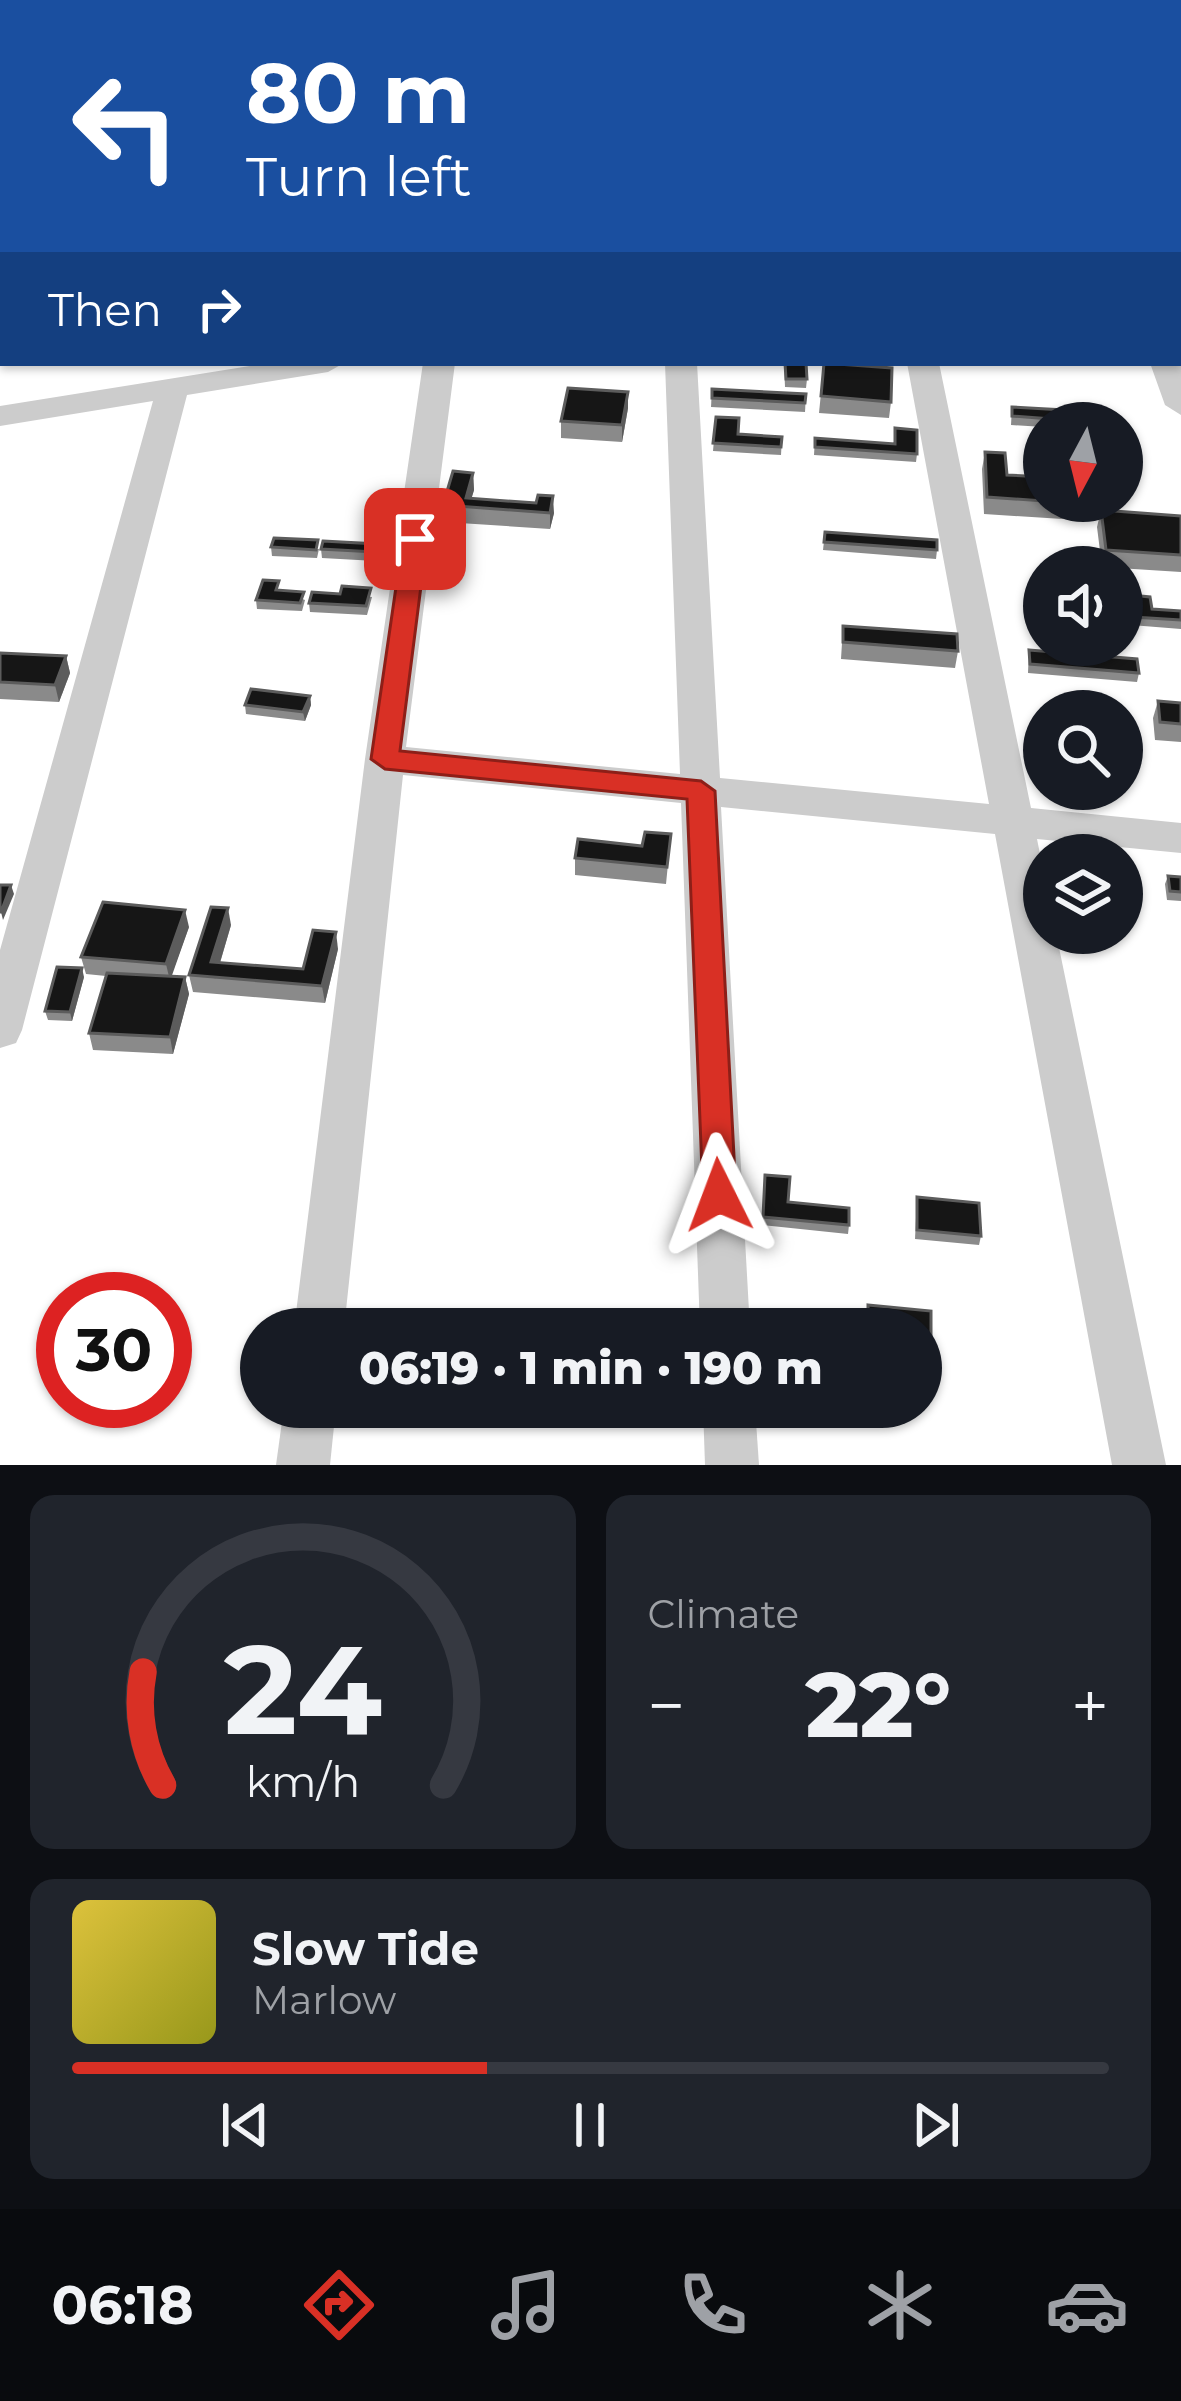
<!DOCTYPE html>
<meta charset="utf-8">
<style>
body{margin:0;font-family:Montserrat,sans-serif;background:#20242c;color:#f1f3f6;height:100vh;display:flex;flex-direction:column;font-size:45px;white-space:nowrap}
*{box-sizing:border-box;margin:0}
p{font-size:39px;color:#9ea1a6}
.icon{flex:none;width:66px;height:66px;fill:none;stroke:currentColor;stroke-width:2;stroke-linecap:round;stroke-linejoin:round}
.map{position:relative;height:1465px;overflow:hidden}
.side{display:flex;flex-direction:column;gap:30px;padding:30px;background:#0d0f14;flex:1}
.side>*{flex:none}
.hud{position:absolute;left:0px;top:0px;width:1182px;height:366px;box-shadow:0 3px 9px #0004;background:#1a4fa0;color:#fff;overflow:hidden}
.needle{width:78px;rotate:187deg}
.controls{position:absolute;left:1023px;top:402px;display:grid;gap:24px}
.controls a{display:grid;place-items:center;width:120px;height:120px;border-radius:50%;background:#171b24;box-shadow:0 3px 9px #0004;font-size:60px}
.speed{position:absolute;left:36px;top:1272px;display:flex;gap:24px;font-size:60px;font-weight:700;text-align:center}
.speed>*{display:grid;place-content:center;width:156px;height:156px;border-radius:50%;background:#171b24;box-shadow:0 3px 9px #0004;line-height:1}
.speed .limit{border:18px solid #d22;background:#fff;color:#111}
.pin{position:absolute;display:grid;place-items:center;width:102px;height:102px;color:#fff;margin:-51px;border-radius:24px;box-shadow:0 6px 18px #0006}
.me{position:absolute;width:132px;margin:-66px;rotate:357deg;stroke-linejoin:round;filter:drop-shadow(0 0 9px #0008)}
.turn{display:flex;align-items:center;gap:42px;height:252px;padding:0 48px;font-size:54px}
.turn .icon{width:156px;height:156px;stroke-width:2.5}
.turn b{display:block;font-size:84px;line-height:102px}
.then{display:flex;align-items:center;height:114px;padding:0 48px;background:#0003;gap:24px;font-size:45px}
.big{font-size:90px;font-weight:800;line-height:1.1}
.side .widget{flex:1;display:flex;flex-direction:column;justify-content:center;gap:18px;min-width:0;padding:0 42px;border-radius:24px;background:#20242c}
.side .dial{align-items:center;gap:0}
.dial svg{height:312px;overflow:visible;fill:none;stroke:#363941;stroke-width:7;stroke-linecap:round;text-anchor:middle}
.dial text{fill:#f1f3f6;stroke:none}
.song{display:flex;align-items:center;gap:36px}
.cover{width:144px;height:144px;border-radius:18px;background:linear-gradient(135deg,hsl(50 70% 55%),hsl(60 70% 35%))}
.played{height:12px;border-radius:6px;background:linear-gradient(90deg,#d93025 40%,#363941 40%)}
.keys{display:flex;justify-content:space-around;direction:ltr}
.heat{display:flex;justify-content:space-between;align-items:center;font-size:66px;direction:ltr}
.side .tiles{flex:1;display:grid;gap:30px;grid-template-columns:1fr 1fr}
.widget:last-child{grid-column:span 2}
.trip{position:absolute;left:240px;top:1308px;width:702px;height:120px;border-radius:60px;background:#171b24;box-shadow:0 3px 9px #0004;font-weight:800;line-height:120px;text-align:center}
.dock{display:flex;height:192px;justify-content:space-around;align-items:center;background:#090b0e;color:#9ea1a6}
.dock .icon{width:84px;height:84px}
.dock .current{color:#d93025}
.dock b{font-size:54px;color:#f1f3f6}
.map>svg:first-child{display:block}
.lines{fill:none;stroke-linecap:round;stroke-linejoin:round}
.street{fill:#ccc;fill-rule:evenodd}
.wall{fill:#8a8a8a}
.shaded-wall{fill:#5c5c5c}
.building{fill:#161616;stroke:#5c5c5c;stroke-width:3}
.route{fill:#d93025;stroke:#8d1f18;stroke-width:3}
</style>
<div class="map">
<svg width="1181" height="1465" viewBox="0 0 1181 1465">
<rect width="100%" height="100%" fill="#fff"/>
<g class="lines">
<g class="street">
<polygon points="3,30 3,46 0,47 0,31"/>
<rect x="1179" y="92" width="2" height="16"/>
<rect x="0" y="136" width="3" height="16"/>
<rect x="0" y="264" width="3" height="18"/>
<polygon points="1179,359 1181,362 1181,415 1165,405 1150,363 1179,363"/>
<polygon points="269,363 344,363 328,372 187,395 22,1030 16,1043 0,1048 0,950 153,401 0,426 0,406"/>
<polygon points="423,363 455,363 406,747 680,774 665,363 697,363 720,778 989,804 907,363 939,363 1031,808 1181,823 1181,853 1037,839 1044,874 1044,933 1056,933 1166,1465 1112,1465 995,834 721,807 750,1329 700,1329 681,803 403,775 344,1329 294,1329 365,759"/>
<polygon points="284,1407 336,1407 330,1465 276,1465"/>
<polygon points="703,1407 755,1407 759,1465 705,1465"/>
</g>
</g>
<g class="wall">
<polygon points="50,0 132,0 130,3 51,3"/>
<polygon points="784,363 807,379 806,388 785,387"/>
<polygon points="824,363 891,402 889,418 819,413"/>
<polygon points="712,389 806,394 805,412 711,407"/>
<polygon points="628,392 628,408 622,442 561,438 561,421"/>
<polygon points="1012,407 1065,420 1065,423 1044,423 1044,427 1011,425"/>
<polygon points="716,417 738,434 782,437 781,455 713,451"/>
<polygon points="895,428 917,454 916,462 814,455 815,438 894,444"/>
<polygon points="985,452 1007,475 1098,504 1094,521 984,514 982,469"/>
<polygon points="473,473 474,490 471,499 554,513 550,529 444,522 443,505"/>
<polygon points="1101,510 1181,516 1181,572 1102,567 1097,527"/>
<polygon points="825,532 937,550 936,559 823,550"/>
<polygon points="377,544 376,561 322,558 321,549"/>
<polygon points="271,547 319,549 317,558 272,556"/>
<polygon points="280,590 305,600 302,611 257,609 256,600"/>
<polygon points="340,594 372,597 367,615 310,612 309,603"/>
<polygon points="1130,595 1152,609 1181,611 1181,629 1131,625 1128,604"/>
<polygon points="843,626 958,651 955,668 841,659"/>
<polygon points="1029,650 1139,673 1137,682 1028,673"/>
<polygon points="0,653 66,656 70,673 59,702 0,699"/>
<polygon points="310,696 311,705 305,721 246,714 245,705"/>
<polygon points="1158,701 1181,703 1181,742 1155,740 1153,718"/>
<polygon points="671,834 666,884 575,875 575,858 642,846"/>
<polygon points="1168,876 1181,877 1181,901 1167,900 1165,884"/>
<polygon points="231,925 220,963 303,969 338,949 325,1003 193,992 189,975"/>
<polygon points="189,927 171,976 185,977 189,994 173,1054 93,1050 89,1033 106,976 86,974 81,957"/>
<polygon points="84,977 72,1021 48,1020 45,1011"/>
<polygon points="765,1175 788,1202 849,1225 848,1234 762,1225"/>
<polygon points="917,1197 981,1236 979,1245 915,1239"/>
<polygon points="868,1305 931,1311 929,1342 921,1341 921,1329 866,1329"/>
</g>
<g class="shaded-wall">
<polygon points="891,0 930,0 930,2 924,3 890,3"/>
<polygon points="628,392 628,408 622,442 622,425"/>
<polygon points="473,473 474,490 469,507 466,498"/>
<polygon points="553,496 554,513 550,529 550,513"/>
<polygon points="66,656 70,673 59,702 55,685"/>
<polygon points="310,696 311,705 305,721 303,712"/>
<polygon points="11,885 14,894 3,920 1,912"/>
<polygon points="228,908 231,925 215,979 211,962"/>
<polygon points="185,910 189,927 170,981 166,964"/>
<polygon points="336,932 338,949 325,1003 322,986"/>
<polygon points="82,968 84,977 72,1021 70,1012"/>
<polygon points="185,977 189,994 173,1054 170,1037"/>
</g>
<g class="building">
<polygon points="785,363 806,363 807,379 786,379"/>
<polygon points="824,363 892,368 891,402 821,396"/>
<polygon points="568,388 628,392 622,425 561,421"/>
<polygon points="712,389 806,394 805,403 712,398"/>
<polygon points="1012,407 1064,410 1065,420 1012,416"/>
<polygon points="716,417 739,418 738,434 782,437 781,447 713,443"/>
<polygon points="895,428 917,430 917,454 815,447 815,438 895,444"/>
<polygon points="985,452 1005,453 1007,475 1044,477 1044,501 987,497"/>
<polygon points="453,471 473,473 466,498 536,503 538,495 553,496 550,513 443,505"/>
<polygon points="1048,501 1097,501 1098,504"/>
<polygon points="1101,510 1181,516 1181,555 1106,550"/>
<polygon points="825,532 937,540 937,550 824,542"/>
<polygon points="274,538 318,540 316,550 271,547"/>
<polygon points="323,541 377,544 375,552 321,549"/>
<polygon points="263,580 279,581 276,590 304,592 300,603 256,600"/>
<polygon points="342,586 371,588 366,606 309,603 312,592 340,594"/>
<polygon points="1130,595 1150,597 1152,609 1181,611 1181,620 1133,617"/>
<polygon points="843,626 957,634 958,651 843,642"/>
<polygon points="1029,650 1137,659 1139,673 1030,664"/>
<polygon points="0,653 66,656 55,685 0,682"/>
<polygon points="251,689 310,696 303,712 245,705"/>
<polygon points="1158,701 1181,703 1181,724 1160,722"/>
<polygon points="645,832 671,834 667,867 575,858 578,839 642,846"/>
<polygon points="1168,876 1181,877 1181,892 1170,891"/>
<polygon points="0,885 11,885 1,912 0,912"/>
<polygon points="103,902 185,910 166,964 81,957"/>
<polygon points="211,907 228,908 211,962 303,969 313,930 336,932 322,986 189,975"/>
<polygon points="57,967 82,968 70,1012 45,1011"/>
<polygon points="107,973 185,977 170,1037 89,1033"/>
<polygon points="765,1175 790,1177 788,1202 849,1208 849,1225 763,1217"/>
<polygon points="917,1197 979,1203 981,1236 917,1230"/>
<polygon points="868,1305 931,1311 931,1334 921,1333 921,1329 868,1328"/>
</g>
<polygon class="route" points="415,531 427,539 400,751 701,781 715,791 736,1195 731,1205 719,1209 707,1205 703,1195 687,799 385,769 371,759 403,539"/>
</svg>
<div class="controls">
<a><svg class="needle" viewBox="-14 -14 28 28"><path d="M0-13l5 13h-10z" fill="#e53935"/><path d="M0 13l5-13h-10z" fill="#9ea1a6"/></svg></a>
<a><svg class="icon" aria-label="sound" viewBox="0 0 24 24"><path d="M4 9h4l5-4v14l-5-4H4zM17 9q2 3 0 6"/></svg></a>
<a><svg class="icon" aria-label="search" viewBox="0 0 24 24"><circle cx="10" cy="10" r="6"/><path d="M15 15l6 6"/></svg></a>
<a><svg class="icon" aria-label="layers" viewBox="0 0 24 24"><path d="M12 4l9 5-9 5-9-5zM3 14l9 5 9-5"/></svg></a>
</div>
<div class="speed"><div class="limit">30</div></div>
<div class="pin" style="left:415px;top:539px;background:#d93025"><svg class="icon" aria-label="arrive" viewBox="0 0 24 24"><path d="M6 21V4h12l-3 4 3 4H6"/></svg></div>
<svg class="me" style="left:719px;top:1195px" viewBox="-20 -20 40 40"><path d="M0-17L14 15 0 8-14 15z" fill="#d93025" stroke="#fff" stroke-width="4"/></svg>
<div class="trip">06:19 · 1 min · 190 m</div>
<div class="hud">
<div class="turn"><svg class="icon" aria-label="left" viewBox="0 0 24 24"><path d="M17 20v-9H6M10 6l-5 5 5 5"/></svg><div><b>80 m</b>Turn left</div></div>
<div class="then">Then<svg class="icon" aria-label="right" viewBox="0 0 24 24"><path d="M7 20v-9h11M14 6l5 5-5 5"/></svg></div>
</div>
</div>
<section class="side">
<div class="tiles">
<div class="widget dial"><svg viewBox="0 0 100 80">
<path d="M14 69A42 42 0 1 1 86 69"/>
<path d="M14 69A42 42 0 0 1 9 40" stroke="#d93025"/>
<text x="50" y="56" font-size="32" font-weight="700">24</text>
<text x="50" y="72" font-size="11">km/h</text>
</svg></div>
<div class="widget"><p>Climate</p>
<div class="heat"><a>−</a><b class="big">22°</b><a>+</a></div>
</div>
<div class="widget">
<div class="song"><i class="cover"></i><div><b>Slow Tide</b><p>Marlow</p></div></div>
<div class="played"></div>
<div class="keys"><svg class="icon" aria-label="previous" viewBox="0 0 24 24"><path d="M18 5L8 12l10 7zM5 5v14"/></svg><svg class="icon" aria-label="pause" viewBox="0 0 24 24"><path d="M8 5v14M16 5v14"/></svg><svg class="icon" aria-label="next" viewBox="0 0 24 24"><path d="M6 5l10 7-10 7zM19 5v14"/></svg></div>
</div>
</div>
</section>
<nav class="dock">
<b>06:18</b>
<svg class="icon current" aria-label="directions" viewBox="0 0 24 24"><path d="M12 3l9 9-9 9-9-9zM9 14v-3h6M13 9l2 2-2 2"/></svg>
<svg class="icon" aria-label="music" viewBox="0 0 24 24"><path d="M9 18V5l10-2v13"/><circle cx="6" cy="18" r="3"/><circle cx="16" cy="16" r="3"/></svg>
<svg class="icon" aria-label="phone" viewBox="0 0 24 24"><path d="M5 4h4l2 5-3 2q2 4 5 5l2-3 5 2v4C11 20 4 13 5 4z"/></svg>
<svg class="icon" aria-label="climate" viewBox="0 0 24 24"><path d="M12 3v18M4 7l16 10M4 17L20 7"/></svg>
<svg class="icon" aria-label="car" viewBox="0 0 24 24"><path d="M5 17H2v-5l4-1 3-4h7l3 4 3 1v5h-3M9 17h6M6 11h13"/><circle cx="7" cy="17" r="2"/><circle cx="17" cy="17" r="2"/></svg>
</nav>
